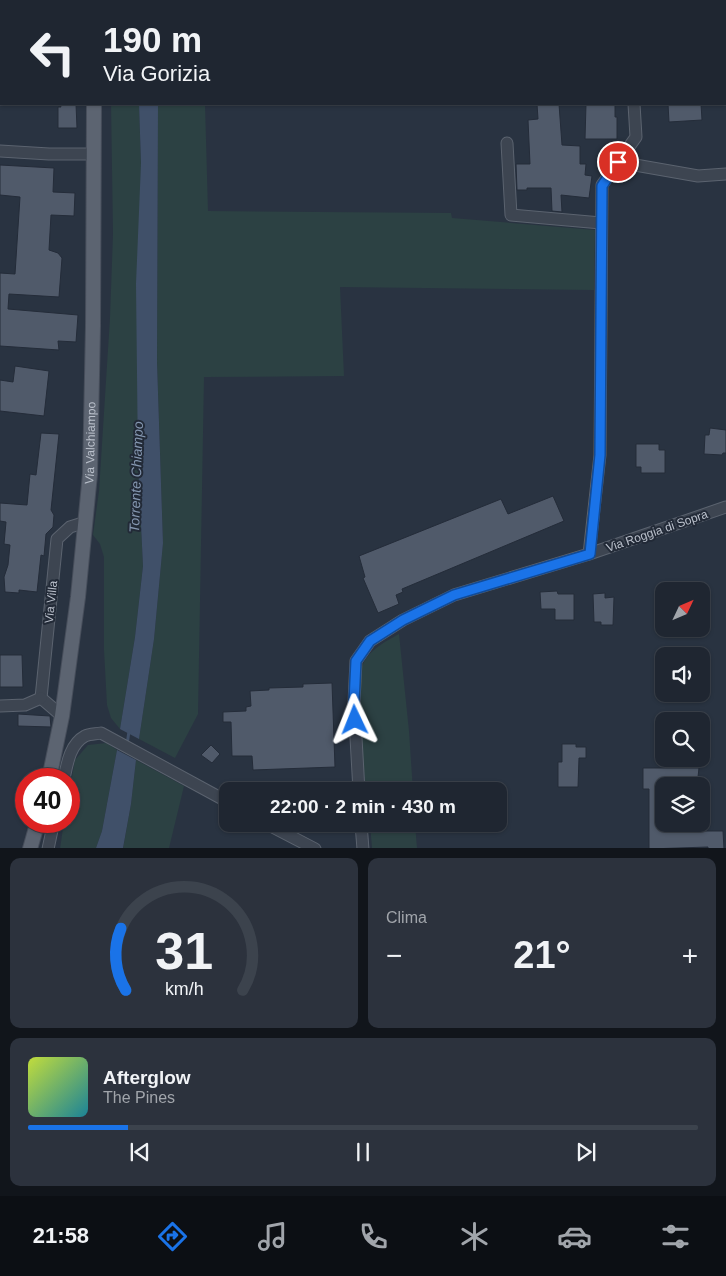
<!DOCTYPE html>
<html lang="it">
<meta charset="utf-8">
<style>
body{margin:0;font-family:Helvetica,sans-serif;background:#2c323d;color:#f1f3f6;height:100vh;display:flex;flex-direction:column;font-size:19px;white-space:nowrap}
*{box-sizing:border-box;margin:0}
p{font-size:16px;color:#a1a5ab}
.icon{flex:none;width:28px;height:28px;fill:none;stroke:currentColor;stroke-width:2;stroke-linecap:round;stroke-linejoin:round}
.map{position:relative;height:848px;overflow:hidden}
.drawer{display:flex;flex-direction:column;gap:10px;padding:10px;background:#11151b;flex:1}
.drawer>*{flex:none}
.hud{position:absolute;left:0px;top:0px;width:726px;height:105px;box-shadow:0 1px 4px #0004,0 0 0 1px #3c434d;background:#1f2631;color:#f1f3f6;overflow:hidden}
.needle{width:32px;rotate:46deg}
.buttons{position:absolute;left:655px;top:582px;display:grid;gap:10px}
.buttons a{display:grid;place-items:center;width:55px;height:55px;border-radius:10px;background:#1f2631;box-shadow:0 1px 4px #0004,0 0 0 1px #3c434d;font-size:25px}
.speed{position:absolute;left:15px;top:768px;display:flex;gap:10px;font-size:25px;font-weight:700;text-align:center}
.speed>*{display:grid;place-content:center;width:65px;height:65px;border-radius:50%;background:#1f2631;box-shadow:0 1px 4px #0004,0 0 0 1px #3c434d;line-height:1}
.speed .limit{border:8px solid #d22;background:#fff;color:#111}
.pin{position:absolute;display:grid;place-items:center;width:42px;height:42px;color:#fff;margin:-21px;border:2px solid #fff;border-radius:50%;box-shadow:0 1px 5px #0007}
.me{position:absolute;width:55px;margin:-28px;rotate:358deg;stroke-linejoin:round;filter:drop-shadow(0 0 4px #0008)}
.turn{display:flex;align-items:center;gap:18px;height:105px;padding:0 20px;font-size:22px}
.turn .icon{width:65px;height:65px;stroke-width:2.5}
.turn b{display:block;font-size:35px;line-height:42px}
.big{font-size:38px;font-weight:700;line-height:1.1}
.drawer .tile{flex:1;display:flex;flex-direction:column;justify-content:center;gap:8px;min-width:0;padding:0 18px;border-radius:10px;background:#2c323d}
.drawer .dial{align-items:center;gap:0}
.dial svg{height:130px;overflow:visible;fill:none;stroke:#3c434d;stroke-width:7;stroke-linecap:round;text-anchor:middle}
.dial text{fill:#f1f3f6;stroke:none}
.song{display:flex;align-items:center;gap:15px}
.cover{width:60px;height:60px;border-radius:8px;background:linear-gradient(135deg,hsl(70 70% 55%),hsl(190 70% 35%))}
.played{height:5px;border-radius:2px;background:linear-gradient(90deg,#1a73e8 15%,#3c434d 15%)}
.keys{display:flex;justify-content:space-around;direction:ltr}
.heat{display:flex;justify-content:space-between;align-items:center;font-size:28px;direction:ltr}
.drawer .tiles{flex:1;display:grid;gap:10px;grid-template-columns:1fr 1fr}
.tile:last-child{grid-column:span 2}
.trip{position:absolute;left:219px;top:782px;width:288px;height:50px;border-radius:10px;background:#1f2631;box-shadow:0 1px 4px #0004,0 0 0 1px #3c434d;font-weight:700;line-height:50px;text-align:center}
.dock{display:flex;height:80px;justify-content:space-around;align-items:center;background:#0c0f14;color:#a1a5ab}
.dock .icon{width:35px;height:35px}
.dock .on{color:#1a73e8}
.dock b{font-size:22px;color:#f1f3f6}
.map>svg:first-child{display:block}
.green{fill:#2c4143}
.water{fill:#405069}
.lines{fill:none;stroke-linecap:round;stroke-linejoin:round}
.stream{stroke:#405069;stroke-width:3}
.building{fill:#505a6a;stroke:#242c39}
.minor-casing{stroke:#5b636f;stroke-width:13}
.major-casing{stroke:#474e5b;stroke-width:16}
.minor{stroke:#3d4551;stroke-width:11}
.major{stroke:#5c6471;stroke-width:14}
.route-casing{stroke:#114b97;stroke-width:12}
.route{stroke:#1a73e8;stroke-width:9}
.labels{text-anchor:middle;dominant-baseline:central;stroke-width:4;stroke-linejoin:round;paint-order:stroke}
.street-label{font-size:12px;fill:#bac0cb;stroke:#222a37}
.water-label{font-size:14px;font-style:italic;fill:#8496b0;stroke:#222a37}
</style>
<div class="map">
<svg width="726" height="849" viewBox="0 0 726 849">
<rect width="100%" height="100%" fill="#293341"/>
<g class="green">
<polygon points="111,104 139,104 141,163 138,463 143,566 135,637 120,729 111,718 107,705 104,650 104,557 100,544 93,535 99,491 110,318 113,234"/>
<polygon points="158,104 205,104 208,211 451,213 452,218 595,230 594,290 340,287 344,376 204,377 198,714 175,758 139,739 154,639 163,543 157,362"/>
<path d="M399,634L409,731L413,791H366L362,752L360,673C365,652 381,644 399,634Z"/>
<polygon points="106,743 117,750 102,831 96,848 60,849 64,821 69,821 69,794 75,760 88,745"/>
<polygon points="136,760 184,786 169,848 123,849 131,804"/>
<polygon points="370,824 415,824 417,848 372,848"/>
</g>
<g class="water">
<polygon points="139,104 158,104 157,362 163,543 154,639 139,739 120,729 135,637 143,566 138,463 136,284 141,163"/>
<polygon points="117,750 136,760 131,804 123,848 96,848 102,831"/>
</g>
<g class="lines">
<polyline class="stream" points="127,745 129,731"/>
</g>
<g class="building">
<polygon points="60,104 76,104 77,128 58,128 58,107 61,107"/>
<polygon points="537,104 559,104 562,145 580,146 580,164 586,164 585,175 592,176 589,198 561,195 562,212 552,211 551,188 527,188 527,190 517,190 516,164 530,164 528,120 538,119"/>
<polygon points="586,104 615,104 615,117 617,117 617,139 585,139"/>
<polygon points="668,104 701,104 702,120 669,122"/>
<polygon points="0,165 54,168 53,192 75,193 74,216 51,215 49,250 58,253 62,258 59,297 9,294 8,309 78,315 76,342 58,341 59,350 0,346 0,273 15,274 20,197 0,195"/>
<polygon points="15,366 49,371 44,416 0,411 0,380 13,382"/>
<polygon points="710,428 726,430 726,453 723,453 722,455 704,454 705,435 709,435"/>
<polygon points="41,433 59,434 51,510 54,515 53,527 46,534 44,556 41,555 37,592 19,590 19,593 5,592 4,577 8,565 10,545 4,544 6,522 0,521 0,503 27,505 30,474 36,475"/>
<polygon points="636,444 659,444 659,450 665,450 665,473 641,473 641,467 636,467"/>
<polygon points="553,496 564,521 402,589 403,592 396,595 399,604 378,613 363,578 365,577 359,556 501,499 508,514"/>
<polygon points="557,591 558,594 574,594 574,620 555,620 555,609 541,609 540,592"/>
<polygon points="605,593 605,598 614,597 613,625 601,625 601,622 594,622 593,594"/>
<polygon points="0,655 22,655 23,687 0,687"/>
<polygon points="332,683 335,767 253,770 252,756 232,756 231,722 223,722 223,712 246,711 246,707 251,706 250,691 269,690 269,688 303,687 303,684"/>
<polygon points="18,714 50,716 51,727 18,726"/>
<polygon points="562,744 576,744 576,747 586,747 586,758 579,758 578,787 558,787 558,762 562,762"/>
<polygon points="211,745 220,754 212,763 201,755"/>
<polygon points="643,768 699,768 698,777 696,777 696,786 664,786 664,824 696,824 696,831 723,831 724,849 708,849 708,847 649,849 649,789 643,789"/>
</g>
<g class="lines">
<g class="minor-casing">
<g id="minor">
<polyline points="625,0 625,1"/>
<polyline points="507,143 511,215 601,223"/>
<polyline points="0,151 49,154 94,154"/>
<polyline points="618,162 698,176 726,174"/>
<polyline points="589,554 600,455 602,185 636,137 634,104"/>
<polyline points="41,698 57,539 70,527 86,522"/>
<polyline points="41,698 62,716"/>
<polyline points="0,706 25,705 41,698"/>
<path d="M64,779C67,764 70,744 85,736C89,734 96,734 101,733L228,802"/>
<polyline points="359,791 354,702 356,661 370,641 403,620 454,595 589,554 726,507"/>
<polyline points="267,824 315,849"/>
<polyline points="361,824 363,849"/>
<polyline points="48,849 54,821"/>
</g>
</g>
<g class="major-casing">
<g id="major">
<polyline points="94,0 94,1"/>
<path id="s1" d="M49,779L62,716L78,597L90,474L93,326L94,104"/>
<polyline points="30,849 38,821"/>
</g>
</g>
<use href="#minor" class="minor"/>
<use href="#major" class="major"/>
</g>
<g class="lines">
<g class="route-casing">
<polyline id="route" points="355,720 354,702 356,661 370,641 403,620 454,595 590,554 600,455 602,186 618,162"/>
</g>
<use href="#route" class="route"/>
</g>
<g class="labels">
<g class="street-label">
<text stroke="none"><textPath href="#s1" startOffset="339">Via Valchiampo</textPath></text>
<text transform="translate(657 531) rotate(-19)">Via Roggia di Sopra</text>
<text transform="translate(51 602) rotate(-84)">Via Villa</text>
</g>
<g class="water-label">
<text transform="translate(136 477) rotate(-88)">Torrente Chiampo</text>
</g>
</g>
</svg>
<div class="buttons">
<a><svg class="needle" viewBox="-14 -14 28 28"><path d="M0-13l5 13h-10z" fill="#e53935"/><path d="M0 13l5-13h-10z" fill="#a1a5ab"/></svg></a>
<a><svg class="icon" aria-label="sound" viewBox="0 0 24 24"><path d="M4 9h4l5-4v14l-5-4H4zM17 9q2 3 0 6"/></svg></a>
<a><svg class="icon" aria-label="search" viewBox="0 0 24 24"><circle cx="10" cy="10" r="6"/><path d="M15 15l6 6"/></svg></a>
<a><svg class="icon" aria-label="layers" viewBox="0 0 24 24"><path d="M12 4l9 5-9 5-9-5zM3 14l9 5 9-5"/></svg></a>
</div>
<div class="speed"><div class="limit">40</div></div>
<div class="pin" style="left:618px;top:162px;background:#d93025"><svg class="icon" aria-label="arrive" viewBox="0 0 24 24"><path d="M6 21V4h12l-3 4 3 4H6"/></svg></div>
<svg class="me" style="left:355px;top:720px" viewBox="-20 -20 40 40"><path d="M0-17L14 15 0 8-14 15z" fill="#1a73e8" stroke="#fff" stroke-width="4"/></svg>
<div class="trip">22:00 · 2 min · 430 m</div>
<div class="hud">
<div class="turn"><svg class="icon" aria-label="left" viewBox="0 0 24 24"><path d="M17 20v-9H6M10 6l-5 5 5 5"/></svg><div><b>190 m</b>Via Gorizia</div></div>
</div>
</div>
<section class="drawer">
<div class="tiles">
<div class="tile dial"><svg viewBox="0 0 100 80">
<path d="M14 69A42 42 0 1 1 86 69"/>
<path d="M14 69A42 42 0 0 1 11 31" stroke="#1a73e8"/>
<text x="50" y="56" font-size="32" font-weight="700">31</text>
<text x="50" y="72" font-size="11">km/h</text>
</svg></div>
<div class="tile"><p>Clima</p>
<div class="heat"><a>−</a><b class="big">21°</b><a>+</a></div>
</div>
<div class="tile">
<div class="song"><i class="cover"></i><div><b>Afterglow</b><p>The Pines</p></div></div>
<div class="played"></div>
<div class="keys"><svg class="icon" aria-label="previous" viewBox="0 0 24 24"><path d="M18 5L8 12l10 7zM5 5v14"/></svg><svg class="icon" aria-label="pause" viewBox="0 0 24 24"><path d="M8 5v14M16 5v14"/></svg><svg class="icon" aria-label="next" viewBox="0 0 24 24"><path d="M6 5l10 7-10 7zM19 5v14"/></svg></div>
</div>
</div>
</section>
<nav class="dock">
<b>21:58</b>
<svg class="icon on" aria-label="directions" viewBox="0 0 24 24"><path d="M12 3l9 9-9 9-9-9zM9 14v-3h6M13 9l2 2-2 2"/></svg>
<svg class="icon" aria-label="music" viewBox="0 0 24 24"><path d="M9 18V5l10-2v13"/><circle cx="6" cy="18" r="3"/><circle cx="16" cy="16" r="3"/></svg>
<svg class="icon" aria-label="phone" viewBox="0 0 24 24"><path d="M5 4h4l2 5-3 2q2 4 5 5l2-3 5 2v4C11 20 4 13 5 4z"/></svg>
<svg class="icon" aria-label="climate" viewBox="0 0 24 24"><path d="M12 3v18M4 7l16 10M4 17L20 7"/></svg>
<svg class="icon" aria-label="car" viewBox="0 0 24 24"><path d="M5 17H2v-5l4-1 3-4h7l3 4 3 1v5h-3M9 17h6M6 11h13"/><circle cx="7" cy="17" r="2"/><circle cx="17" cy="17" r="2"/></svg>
<svg class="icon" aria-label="filters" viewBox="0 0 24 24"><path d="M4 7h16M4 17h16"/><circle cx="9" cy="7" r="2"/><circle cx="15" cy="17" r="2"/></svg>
</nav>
